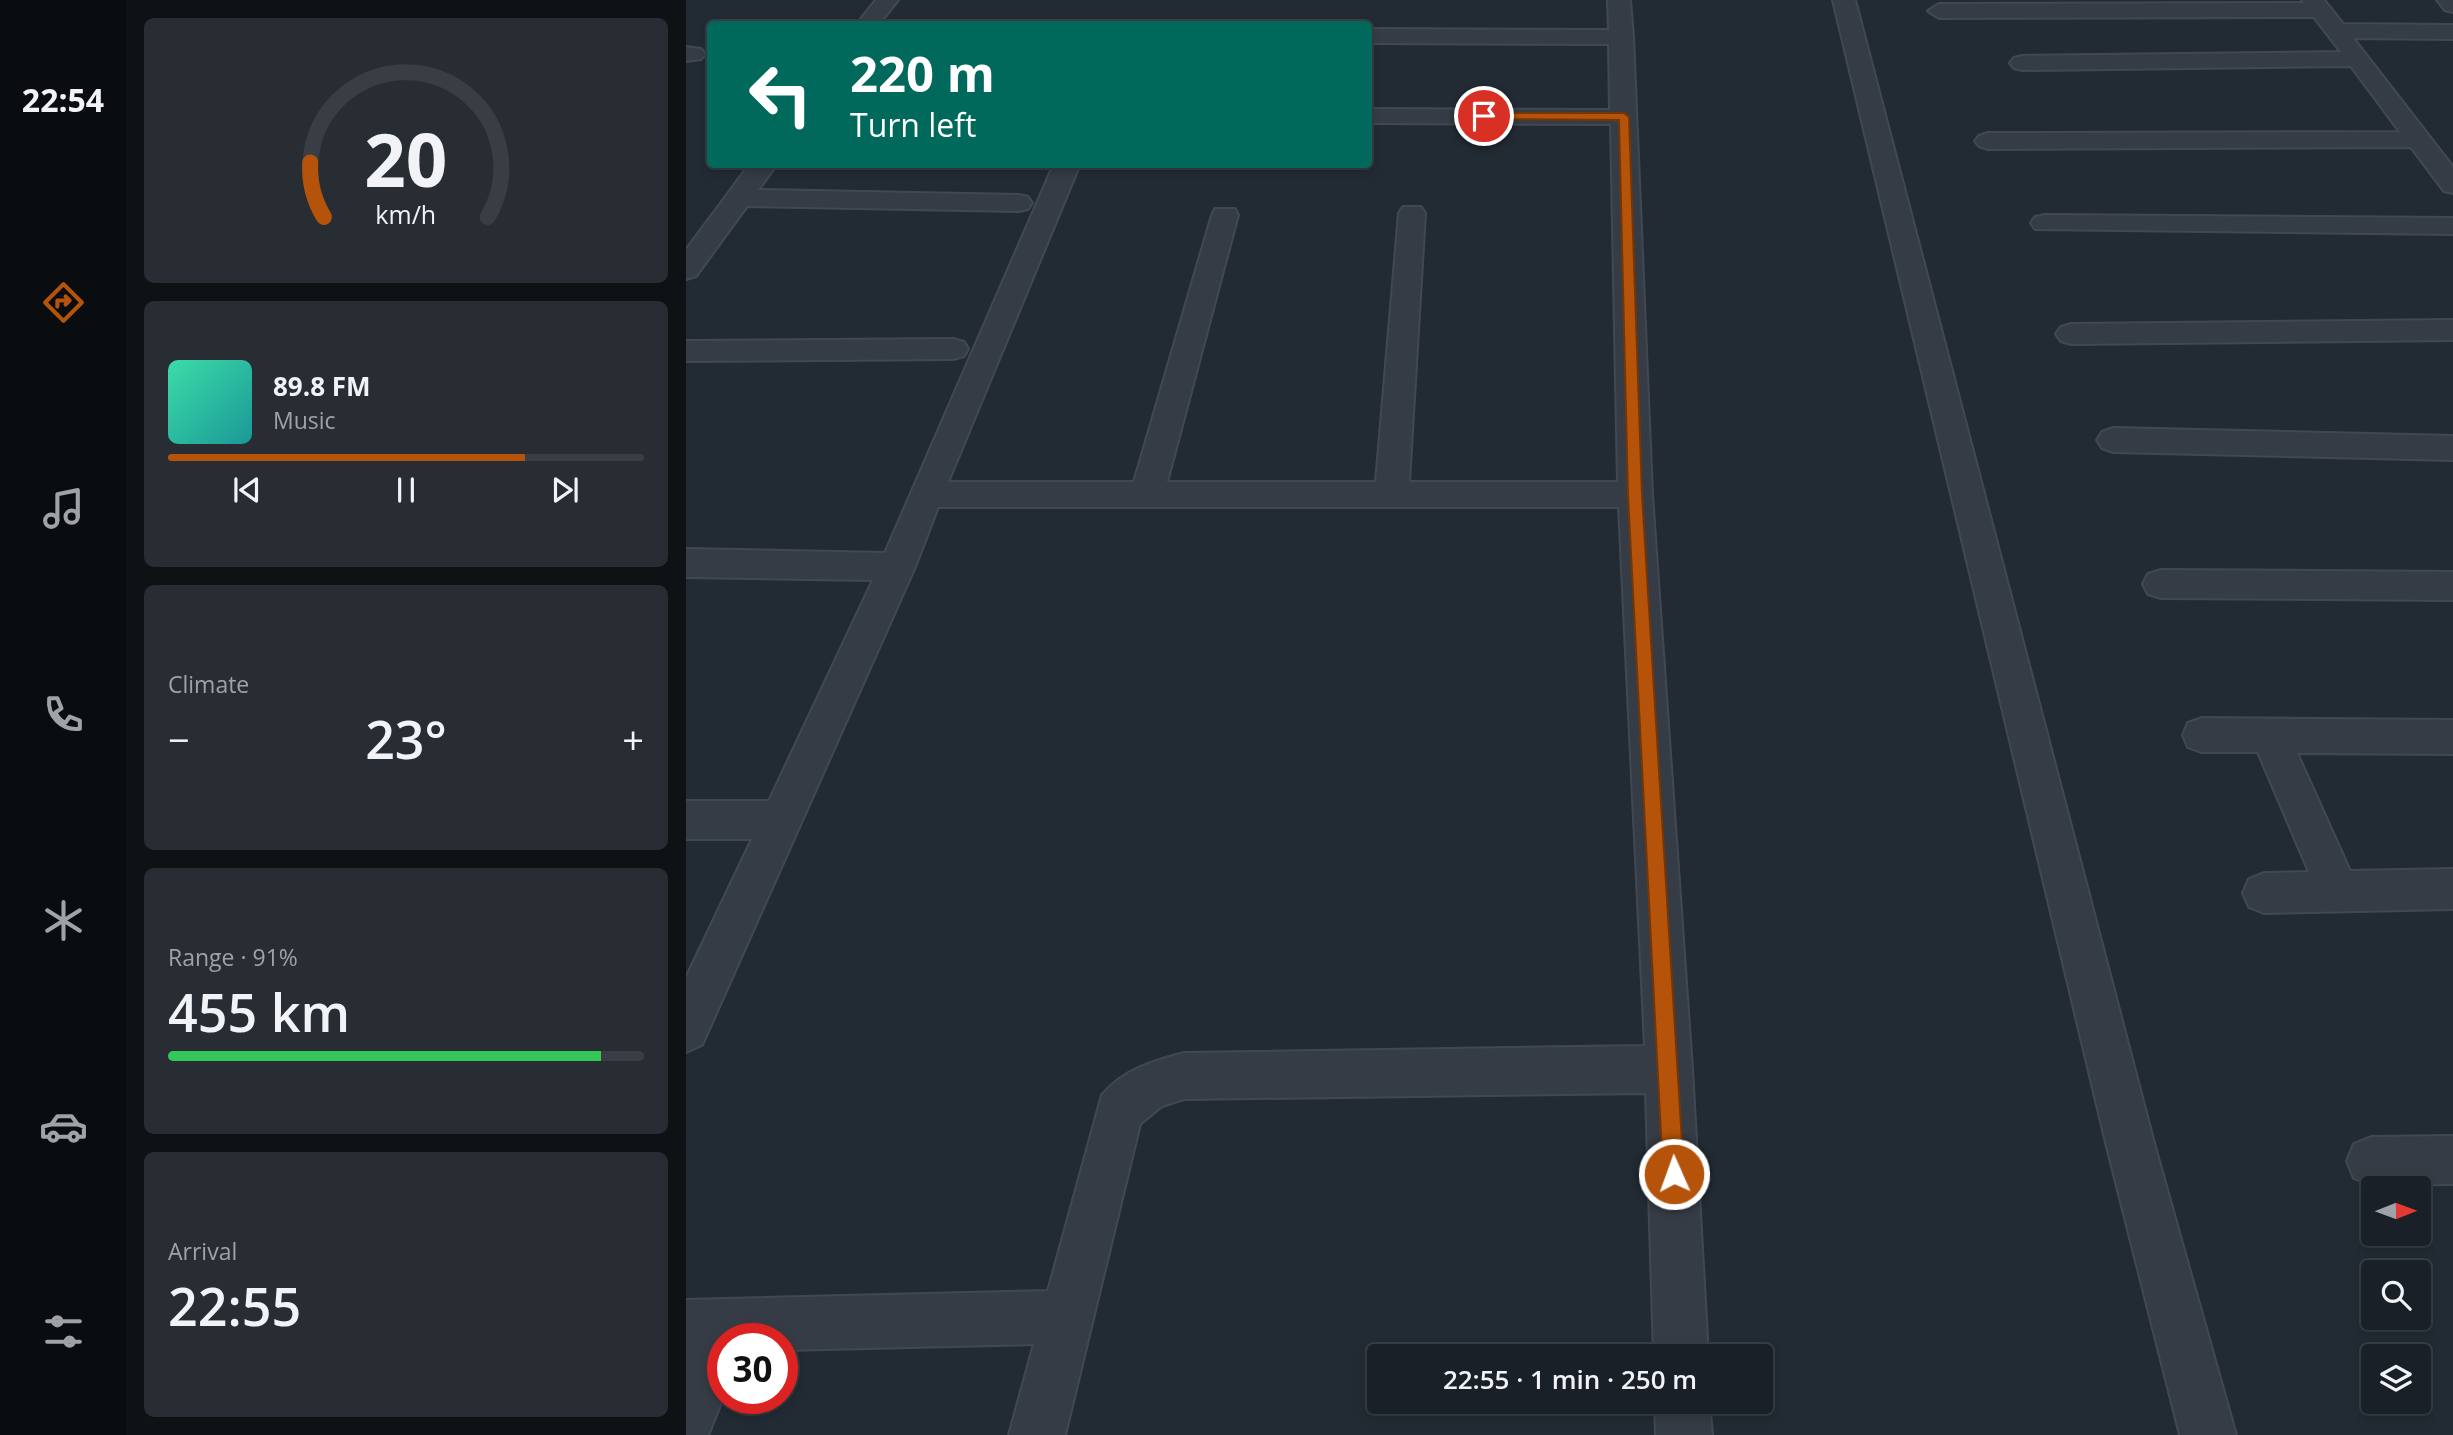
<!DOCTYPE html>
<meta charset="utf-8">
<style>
body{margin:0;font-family:"Open Sans",sans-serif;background:#272d33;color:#f1f3f6;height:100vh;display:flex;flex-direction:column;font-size:26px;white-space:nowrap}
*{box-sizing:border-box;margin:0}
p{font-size:23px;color:#9fa3a7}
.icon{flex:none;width:38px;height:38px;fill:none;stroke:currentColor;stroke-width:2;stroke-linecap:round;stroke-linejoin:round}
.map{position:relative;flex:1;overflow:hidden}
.panel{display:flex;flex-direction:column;gap:18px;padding:18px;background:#0e1215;width:560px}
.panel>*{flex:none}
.top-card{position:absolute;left:21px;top:21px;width:665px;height:147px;border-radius:7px;box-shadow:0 4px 10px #0003,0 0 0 2px #383e44;background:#00695c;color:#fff;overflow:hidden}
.needle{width:46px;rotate:89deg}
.fabs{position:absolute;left:1675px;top:1176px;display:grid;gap:14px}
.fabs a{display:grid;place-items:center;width:70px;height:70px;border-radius:7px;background:#1a2027;box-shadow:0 4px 10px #0003,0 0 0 2px #383e44;font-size:35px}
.speed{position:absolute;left:21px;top:1323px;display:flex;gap:14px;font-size:35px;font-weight:700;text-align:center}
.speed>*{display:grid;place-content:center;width:91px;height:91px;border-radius:50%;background:#1a2027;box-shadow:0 4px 10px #0003,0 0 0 2px #383e44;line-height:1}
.speed .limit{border:10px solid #d22;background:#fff;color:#111}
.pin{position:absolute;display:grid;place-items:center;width:60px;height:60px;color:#fff;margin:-30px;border:4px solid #fff;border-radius:50%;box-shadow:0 2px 7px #0007}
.me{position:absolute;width:77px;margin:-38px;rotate:358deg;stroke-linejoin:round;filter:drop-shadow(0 0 5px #0008)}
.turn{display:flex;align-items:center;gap:24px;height:147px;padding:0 28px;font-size:32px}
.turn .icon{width:91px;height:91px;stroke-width:2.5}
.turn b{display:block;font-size:49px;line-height:60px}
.big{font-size:52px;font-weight:600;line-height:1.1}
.panel .tile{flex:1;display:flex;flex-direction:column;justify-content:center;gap:10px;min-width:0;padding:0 24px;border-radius:10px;background:#272d33}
.panel .dial{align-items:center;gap:0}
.dial svg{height:182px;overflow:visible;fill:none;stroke:#383e44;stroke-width:7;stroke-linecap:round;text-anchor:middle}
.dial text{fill:#f1f3f6;stroke:none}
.song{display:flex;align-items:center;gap:21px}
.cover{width:84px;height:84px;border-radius:10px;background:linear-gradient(135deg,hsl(160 70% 55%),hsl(180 70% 35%))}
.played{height:7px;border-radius:4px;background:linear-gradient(90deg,#b45309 75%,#383e44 75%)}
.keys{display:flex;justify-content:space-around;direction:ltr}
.heat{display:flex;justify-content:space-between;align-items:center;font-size:38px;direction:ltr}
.charge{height:10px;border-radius:5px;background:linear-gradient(90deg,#34c759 91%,#383e44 0)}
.trip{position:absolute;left:681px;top:1344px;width:406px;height:70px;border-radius:7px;background:#1a2027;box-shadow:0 4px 10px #0003,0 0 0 2px #383e44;font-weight:600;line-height:70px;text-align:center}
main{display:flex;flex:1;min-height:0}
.tabs{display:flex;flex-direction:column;width:126px;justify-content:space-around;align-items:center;background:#0a0d10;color:#9fa3a7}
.tabs .icon{width:49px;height:49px}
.tabs .selected{color:#b45309}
.tabs b{font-size:32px;color:#f1f3f6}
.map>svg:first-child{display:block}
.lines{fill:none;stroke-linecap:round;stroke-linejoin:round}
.minor-casing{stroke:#414852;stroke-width:4}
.minor{fill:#353c45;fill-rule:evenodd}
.route{fill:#b45309;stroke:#753606;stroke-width:2}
</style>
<main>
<nav class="tabs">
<b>22:54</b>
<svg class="icon selected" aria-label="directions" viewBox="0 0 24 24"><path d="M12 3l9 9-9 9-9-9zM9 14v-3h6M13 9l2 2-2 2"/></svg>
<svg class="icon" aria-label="music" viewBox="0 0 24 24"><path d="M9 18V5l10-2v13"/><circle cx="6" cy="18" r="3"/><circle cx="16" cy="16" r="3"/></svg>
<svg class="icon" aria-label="phone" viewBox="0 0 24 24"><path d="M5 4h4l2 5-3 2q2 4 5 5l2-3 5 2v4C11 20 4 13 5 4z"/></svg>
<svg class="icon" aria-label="climate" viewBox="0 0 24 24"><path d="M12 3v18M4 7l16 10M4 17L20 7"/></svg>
<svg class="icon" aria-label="car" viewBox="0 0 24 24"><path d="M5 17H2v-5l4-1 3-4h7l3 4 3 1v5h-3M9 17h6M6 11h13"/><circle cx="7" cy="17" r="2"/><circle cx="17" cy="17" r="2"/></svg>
<svg class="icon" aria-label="filters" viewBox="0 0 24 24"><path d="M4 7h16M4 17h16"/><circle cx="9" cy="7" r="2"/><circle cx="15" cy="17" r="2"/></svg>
</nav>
<section class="panel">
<div class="tile dial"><svg viewBox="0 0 100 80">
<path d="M14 69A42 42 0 1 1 86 69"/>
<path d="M14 69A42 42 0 0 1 8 45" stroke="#b45309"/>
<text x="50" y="56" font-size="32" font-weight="700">20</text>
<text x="50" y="72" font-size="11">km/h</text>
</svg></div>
<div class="tile">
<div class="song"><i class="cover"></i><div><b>89.8 FM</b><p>Music</p></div></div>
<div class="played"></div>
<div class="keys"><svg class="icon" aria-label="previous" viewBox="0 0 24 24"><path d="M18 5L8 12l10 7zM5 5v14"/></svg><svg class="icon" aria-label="pause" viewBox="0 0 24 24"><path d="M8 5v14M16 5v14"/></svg><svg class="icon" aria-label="next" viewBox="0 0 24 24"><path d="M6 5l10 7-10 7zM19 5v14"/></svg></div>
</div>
<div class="tile"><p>Climate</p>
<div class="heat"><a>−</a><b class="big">23°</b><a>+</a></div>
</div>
<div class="tile"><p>Range · 91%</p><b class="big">455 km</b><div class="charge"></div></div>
<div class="tile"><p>Arrival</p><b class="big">22:55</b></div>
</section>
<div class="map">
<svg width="1767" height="1435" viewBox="0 0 1767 1435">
<rect width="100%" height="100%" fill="#222b34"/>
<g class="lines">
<g class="minor-casing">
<g id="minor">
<polygon points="190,0 212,0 193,24 171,24"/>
<path d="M922,0H944L947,37L966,495L1006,1069L1022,1356H968L960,1093L498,1099L476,1106L454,1124L379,1435H323L348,1344L96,1350V1339H37V1398L22,1435H0V1300L362,1291L416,1095C437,1070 467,1061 498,1053L959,1046L933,507H252L229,567L16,1045L0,1052V978L66,839H0V801H83L187,580L0,577V549L199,553L368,164H394L262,482H448L526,215L529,209H549L552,215L481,482H690L713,213L717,207H735L739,213L723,482H932L925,124L682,123V109L924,110L923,44L682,43V29L923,30Z"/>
<polygon points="1147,0 1169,0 1469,1147 1550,1435 1494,1435 1421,1147"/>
<polygon points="1616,0 1638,0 1657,24 1767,25 1767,39 1667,38 1767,167 1767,193 1758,191 1725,147 1302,149 1293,146 1289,141 1293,136 1302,133 1714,132 1665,66 1336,70 1328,68 1324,63 1328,58 1336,56 1655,52 1628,17 1253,18 1242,11 1253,4 1618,3"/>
<polygon points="1751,0 1767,0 1767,12 1759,10"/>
<polygon points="0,47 15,49 19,54 15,59 0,61"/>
<polygon points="64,164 91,164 72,190 333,195 342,197 346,203 342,209 333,211 61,206 10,276 0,279 0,250"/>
<polygon points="1359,215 1767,218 1767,234 1349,229 1345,223 1349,217"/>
<polygon points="1767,320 1767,340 1385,344 1375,341 1370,334 1375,327 1385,324"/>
<polygon points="267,339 278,342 282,349 278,356 267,359 0,361 0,341"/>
<polygon points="1427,428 1767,436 1767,460 1427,452 1416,448 1411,440 1416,432"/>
<polygon points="1475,570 1767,572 1767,600 1475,598 1462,594 1457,584 1462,574"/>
<polygon points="1516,718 1767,720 1767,754 1611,753 1664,871 1767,869 1767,909 1578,913 1563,907 1557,893 1563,879 1578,873 1623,872 1572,752 1516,752 1502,747 1497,735 1502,723"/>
<polygon points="1767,1136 1767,1184 1685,1185 1668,1178 1661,1161 1668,1144 1685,1137"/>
<polygon points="969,1402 1023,1402 1026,1435 970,1435"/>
</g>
</g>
<use href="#minor" class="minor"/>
</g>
<polygon class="route" points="938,113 943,117 956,495 998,1174 995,1181 988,1184 980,1181 977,1174 942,495 933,120 798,119 793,116 798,113"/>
</svg>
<div class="fabs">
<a><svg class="needle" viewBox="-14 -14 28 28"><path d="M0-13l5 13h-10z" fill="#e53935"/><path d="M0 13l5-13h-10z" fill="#9fa3a7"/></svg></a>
<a><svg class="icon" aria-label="search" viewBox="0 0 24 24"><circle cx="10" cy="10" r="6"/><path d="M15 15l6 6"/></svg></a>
<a><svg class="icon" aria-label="layers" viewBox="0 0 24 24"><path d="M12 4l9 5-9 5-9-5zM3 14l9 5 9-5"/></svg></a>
</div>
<div class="speed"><div class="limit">30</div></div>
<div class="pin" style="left:798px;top:116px;background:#d93025"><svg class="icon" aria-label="arrive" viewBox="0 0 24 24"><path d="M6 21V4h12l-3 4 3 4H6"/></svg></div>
<svg class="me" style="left:988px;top:1174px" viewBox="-20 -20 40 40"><circle r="17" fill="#b45309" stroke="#fff" stroke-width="3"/><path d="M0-11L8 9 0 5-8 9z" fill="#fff"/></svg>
<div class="trip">22:55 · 1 min · 250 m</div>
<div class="top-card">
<div class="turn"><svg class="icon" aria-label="left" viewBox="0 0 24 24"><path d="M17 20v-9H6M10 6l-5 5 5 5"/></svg><div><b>220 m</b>Turn left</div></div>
</div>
</div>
</main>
